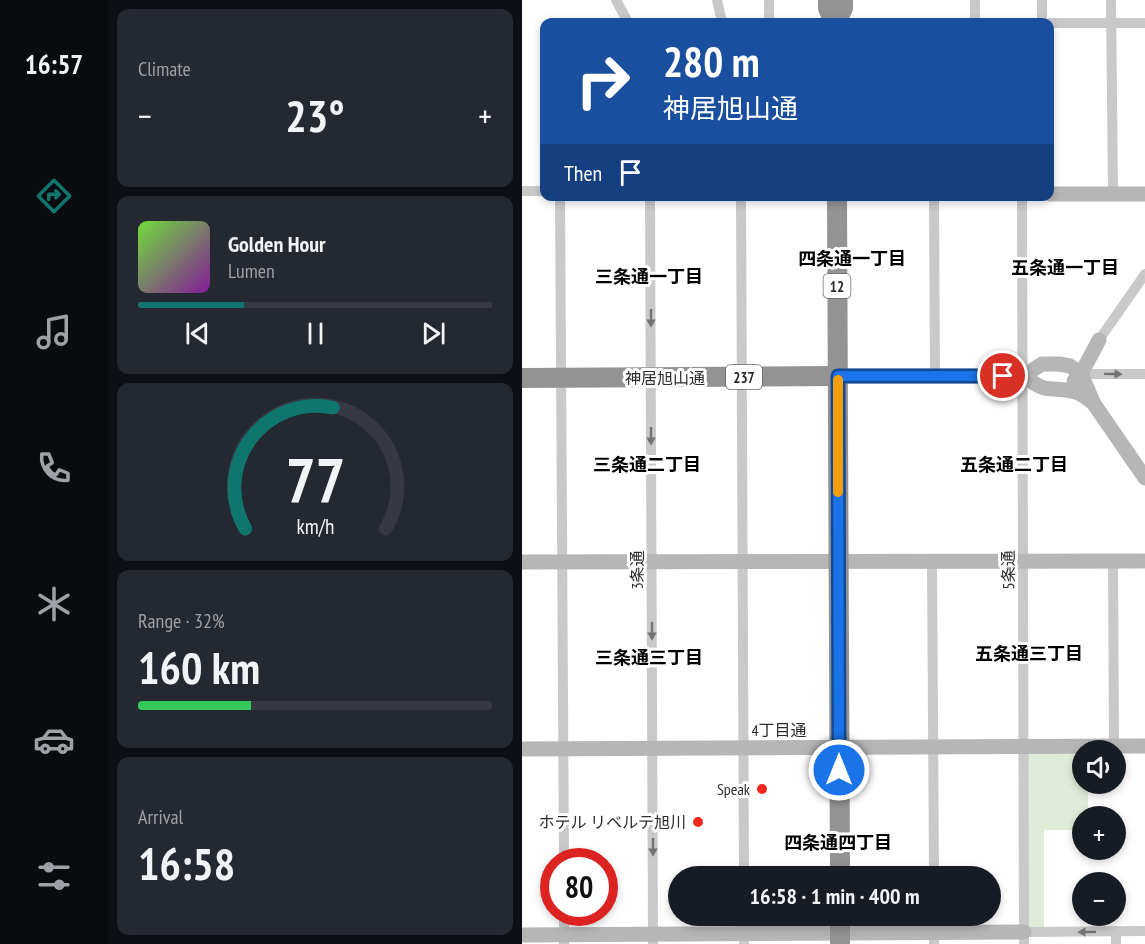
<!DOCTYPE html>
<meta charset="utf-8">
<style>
body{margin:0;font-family:"PT Sans Narrow","Noto Sans JP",sans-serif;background:#242831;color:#f1f3f6;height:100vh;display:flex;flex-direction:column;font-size:22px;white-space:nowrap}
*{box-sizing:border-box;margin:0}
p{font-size:20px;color:#9ea1a6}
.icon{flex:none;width:33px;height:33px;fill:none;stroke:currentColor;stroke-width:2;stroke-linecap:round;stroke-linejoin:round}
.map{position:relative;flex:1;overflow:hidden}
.sheet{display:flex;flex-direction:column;gap:9px;padding:9px;background:#0d0f14;width:414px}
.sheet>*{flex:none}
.top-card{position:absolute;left:18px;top:18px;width:514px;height:183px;border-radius:12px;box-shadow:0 3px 9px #0003;background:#1a4fa0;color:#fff;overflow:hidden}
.controls{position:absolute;left:550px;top:740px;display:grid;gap:12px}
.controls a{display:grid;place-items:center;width:54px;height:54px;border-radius:50%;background:#171b24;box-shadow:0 3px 9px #0003;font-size:30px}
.speed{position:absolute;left:18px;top:848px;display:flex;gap:12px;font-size:30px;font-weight:700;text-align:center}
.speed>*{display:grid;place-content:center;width:78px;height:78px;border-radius:50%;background:#171b24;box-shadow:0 3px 9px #0003;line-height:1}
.speed .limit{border:9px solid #d22;background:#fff;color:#111}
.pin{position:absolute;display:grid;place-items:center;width:51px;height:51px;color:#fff;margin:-26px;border:3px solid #fff;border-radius:50%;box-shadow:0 2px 6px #0007}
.me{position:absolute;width:66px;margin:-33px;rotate:0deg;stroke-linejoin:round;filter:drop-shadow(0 0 4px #0008)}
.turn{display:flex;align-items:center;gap:21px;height:126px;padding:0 24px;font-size:27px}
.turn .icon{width:78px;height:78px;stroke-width:2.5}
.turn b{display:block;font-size:42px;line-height:51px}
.then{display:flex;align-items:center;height:57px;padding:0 24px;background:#0003;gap:12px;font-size:22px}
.big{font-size:45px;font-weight:800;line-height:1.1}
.sheet .tile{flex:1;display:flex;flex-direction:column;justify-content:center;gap:9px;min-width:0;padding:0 21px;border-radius:12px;background:#242831}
.sheet .dial{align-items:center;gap:0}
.dial svg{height:156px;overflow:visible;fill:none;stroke:#363941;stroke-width:7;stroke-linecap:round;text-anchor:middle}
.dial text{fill:#f1f3f6;stroke:none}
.song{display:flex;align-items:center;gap:18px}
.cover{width:72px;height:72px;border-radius:9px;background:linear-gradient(135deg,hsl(100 70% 55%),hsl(290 70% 35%))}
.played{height:6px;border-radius:3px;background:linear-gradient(90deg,#0f766e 30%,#363941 30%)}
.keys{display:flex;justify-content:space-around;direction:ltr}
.heat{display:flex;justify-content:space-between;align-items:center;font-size:33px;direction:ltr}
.charge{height:9px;border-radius:4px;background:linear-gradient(90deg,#34c759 32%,#363941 0)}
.trip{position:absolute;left:146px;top:866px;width:333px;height:60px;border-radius:30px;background:#171b24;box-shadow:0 3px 9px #0003;font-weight:800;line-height:60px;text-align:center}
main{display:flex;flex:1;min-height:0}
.tabs{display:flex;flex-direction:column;width:108px;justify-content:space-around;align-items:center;background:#090b0e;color:#9ea1a6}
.tabs .icon{width:42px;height:42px}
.tabs .active{color:#0f766e}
.tabs b{font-size:27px;color:#f1f3f6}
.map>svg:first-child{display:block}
.green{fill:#e1ecd8}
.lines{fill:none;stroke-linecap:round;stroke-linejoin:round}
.street{stroke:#c9c9c9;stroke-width:10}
.secondary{stroke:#b6b6b6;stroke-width:15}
.highway{stroke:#939393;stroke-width:20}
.oneway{fill:#737373}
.route-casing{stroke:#114b97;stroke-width:15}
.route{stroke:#1a73e8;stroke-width:10}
.slow{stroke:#f59e0b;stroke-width:10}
.poi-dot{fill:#f3261f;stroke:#fff;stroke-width:2}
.labels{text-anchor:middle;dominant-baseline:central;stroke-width:6;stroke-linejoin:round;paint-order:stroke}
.shield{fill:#fff;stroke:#6b6b6b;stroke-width:1.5}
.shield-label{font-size:15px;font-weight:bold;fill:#2c2c2c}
.street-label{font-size:16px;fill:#2c2c2c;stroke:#fff}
.poi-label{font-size:16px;fill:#2c2c2c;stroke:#fff;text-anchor:end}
.neighbourhood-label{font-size:18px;font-weight:bold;fill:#000;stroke:#fff}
</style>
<main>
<nav class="tabs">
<b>16:57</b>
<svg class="icon active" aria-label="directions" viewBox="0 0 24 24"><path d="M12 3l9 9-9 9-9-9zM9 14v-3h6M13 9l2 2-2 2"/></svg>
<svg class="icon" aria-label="music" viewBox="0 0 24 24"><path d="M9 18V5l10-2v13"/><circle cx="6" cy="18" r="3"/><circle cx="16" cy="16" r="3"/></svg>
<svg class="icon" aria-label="phone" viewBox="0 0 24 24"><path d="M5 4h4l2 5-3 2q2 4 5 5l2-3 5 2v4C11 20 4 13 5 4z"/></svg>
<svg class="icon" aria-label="climate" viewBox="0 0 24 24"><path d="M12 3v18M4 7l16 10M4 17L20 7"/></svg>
<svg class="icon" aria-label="car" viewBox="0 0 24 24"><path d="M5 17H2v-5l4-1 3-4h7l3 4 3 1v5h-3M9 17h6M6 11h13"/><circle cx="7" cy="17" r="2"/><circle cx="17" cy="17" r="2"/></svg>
<svg class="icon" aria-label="filters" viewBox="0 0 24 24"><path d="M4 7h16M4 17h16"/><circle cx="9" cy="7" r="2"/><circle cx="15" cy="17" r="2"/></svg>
</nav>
<section class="sheet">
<div class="tile"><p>Climate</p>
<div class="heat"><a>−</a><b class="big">23°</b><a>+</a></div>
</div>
<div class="tile">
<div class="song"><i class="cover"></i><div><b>Golden Hour</b><p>Lumen</p></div></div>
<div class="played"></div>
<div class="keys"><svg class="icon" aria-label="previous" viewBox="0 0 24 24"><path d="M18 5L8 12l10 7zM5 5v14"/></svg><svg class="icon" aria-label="pause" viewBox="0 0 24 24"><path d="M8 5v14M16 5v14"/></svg><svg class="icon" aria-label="next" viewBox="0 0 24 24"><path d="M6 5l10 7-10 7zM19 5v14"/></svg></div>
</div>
<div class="tile dial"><svg viewBox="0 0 100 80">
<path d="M14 69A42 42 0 1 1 86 69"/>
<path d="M14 69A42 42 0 0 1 59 7" stroke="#0f766e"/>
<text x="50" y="56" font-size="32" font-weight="700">77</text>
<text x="50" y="72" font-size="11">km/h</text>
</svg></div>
<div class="tile"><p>Range · 32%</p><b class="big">160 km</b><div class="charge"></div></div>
<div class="tile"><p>Arrival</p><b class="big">16:58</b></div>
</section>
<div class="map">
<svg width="623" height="944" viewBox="0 0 623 944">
<rect width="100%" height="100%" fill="#fff"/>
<polygon class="green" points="561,751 561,783 566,783 566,816 561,816 561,830 522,830 522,932 502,932 503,753"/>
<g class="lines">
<g class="street">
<polyline points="94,0 106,22"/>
<polyline points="195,0 200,22"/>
<polyline points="247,0 247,22"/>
<polyline points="453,0 453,22"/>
<polyline points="520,0 520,22"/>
<polyline points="589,0 591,194"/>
<polyline points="528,23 623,23"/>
<polyline points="0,191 22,191"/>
<polyline points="38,196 42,861"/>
<polyline points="128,196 131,944"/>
<polyline points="219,196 222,876"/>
<polyline points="412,196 413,376"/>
<polyline points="500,196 502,944"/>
<polyline points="577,340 623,274"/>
<polyline points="559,374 623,374"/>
<polyline points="591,561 592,746"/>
<polyline points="410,562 412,876"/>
<polyline points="42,912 42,944"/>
<polyline points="222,915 222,944"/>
<polyline points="412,915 412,944"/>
<polyline points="502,932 623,931"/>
<polyline points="594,944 594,931"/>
</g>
<g class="secondary">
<polyline points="528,194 623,194"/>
<path d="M316,376H501C508,380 515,386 522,388C543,391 554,387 572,404"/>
<polyline points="501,376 520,364 537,364 548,366 559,374 572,404 623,478"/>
<polyline points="552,381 559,374 577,340"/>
<polyline points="0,562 623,561"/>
<polyline points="0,749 623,746"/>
<polyline points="0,935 502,932"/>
</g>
<g class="highway">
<polyline points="306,0 306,8 312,22"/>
<polyline points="314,22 321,8 321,0"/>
<polyline points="315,196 318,876"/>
<polyline points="0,378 316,376"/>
<polyline points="318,915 318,944"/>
</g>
</g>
<defs><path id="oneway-solid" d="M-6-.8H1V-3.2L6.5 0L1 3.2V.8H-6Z" transform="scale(1.5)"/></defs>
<g class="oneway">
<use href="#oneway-solid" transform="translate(129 318) rotate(90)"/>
<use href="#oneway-solid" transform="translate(591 374) rotate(1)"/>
<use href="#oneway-solid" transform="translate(129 436) rotate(90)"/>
<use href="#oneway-solid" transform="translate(130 631) rotate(90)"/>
<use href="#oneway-solid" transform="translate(131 847) rotate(90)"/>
<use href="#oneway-solid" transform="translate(565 932) rotate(179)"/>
</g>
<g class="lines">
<g class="route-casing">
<polyline id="route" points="317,770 316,376 481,376"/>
</g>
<use href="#route" class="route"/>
<polyline class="slow" points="316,380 316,492"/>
</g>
<g class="poi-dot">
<circle cx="240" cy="789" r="6"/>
<circle cx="176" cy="822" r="6"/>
</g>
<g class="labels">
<g class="shield">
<rect x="301.5" y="274" width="27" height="24" rx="4.5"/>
<rect x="204" y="365" width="36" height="24" rx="4.5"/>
</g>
<g class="shield-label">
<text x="315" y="286">12</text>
<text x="222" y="377">237</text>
</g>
<g class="street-label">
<text x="143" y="378">神居旭山通</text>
<text transform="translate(115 570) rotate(-90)">3条通</text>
<text transform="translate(486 570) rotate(-91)">5条通</text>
<text x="257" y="730">4丁目通</text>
</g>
<g class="poi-label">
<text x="228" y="789">Speak</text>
<text x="164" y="822">ホテル リベルテ旭川</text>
</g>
<g class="neighbourhood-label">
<text x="330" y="258">四条通一丁目</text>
<text x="543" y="267">五条通一丁目</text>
<text x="127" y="276">三条通一丁目</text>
<text x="125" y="464">三条通二丁目</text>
<text x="492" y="464">五条通二丁目</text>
<text x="507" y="653">五条通三丁目</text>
<text x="127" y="657">三条通三丁目</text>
<text x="316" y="842">四条通四丁目</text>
</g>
</g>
</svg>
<div class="controls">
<a><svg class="icon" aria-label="sound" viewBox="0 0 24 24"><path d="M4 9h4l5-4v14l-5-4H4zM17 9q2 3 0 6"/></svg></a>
<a>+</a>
<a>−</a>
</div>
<div class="speed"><div class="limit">80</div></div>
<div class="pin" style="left:481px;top:376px;background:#d93025"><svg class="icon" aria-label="arrive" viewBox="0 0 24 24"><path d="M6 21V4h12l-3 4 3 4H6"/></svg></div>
<svg class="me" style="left:317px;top:770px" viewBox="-20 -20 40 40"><circle r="17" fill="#1a73e8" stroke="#fff" stroke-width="3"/><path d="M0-11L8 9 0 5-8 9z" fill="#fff"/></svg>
<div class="trip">16:58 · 1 min · 400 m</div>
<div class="top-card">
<div class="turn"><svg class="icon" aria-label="right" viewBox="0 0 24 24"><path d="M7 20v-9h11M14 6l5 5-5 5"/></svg><div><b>280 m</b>神居旭山通</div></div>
<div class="then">Then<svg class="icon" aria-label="arrive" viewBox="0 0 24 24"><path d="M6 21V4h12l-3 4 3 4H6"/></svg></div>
</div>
</div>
</main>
